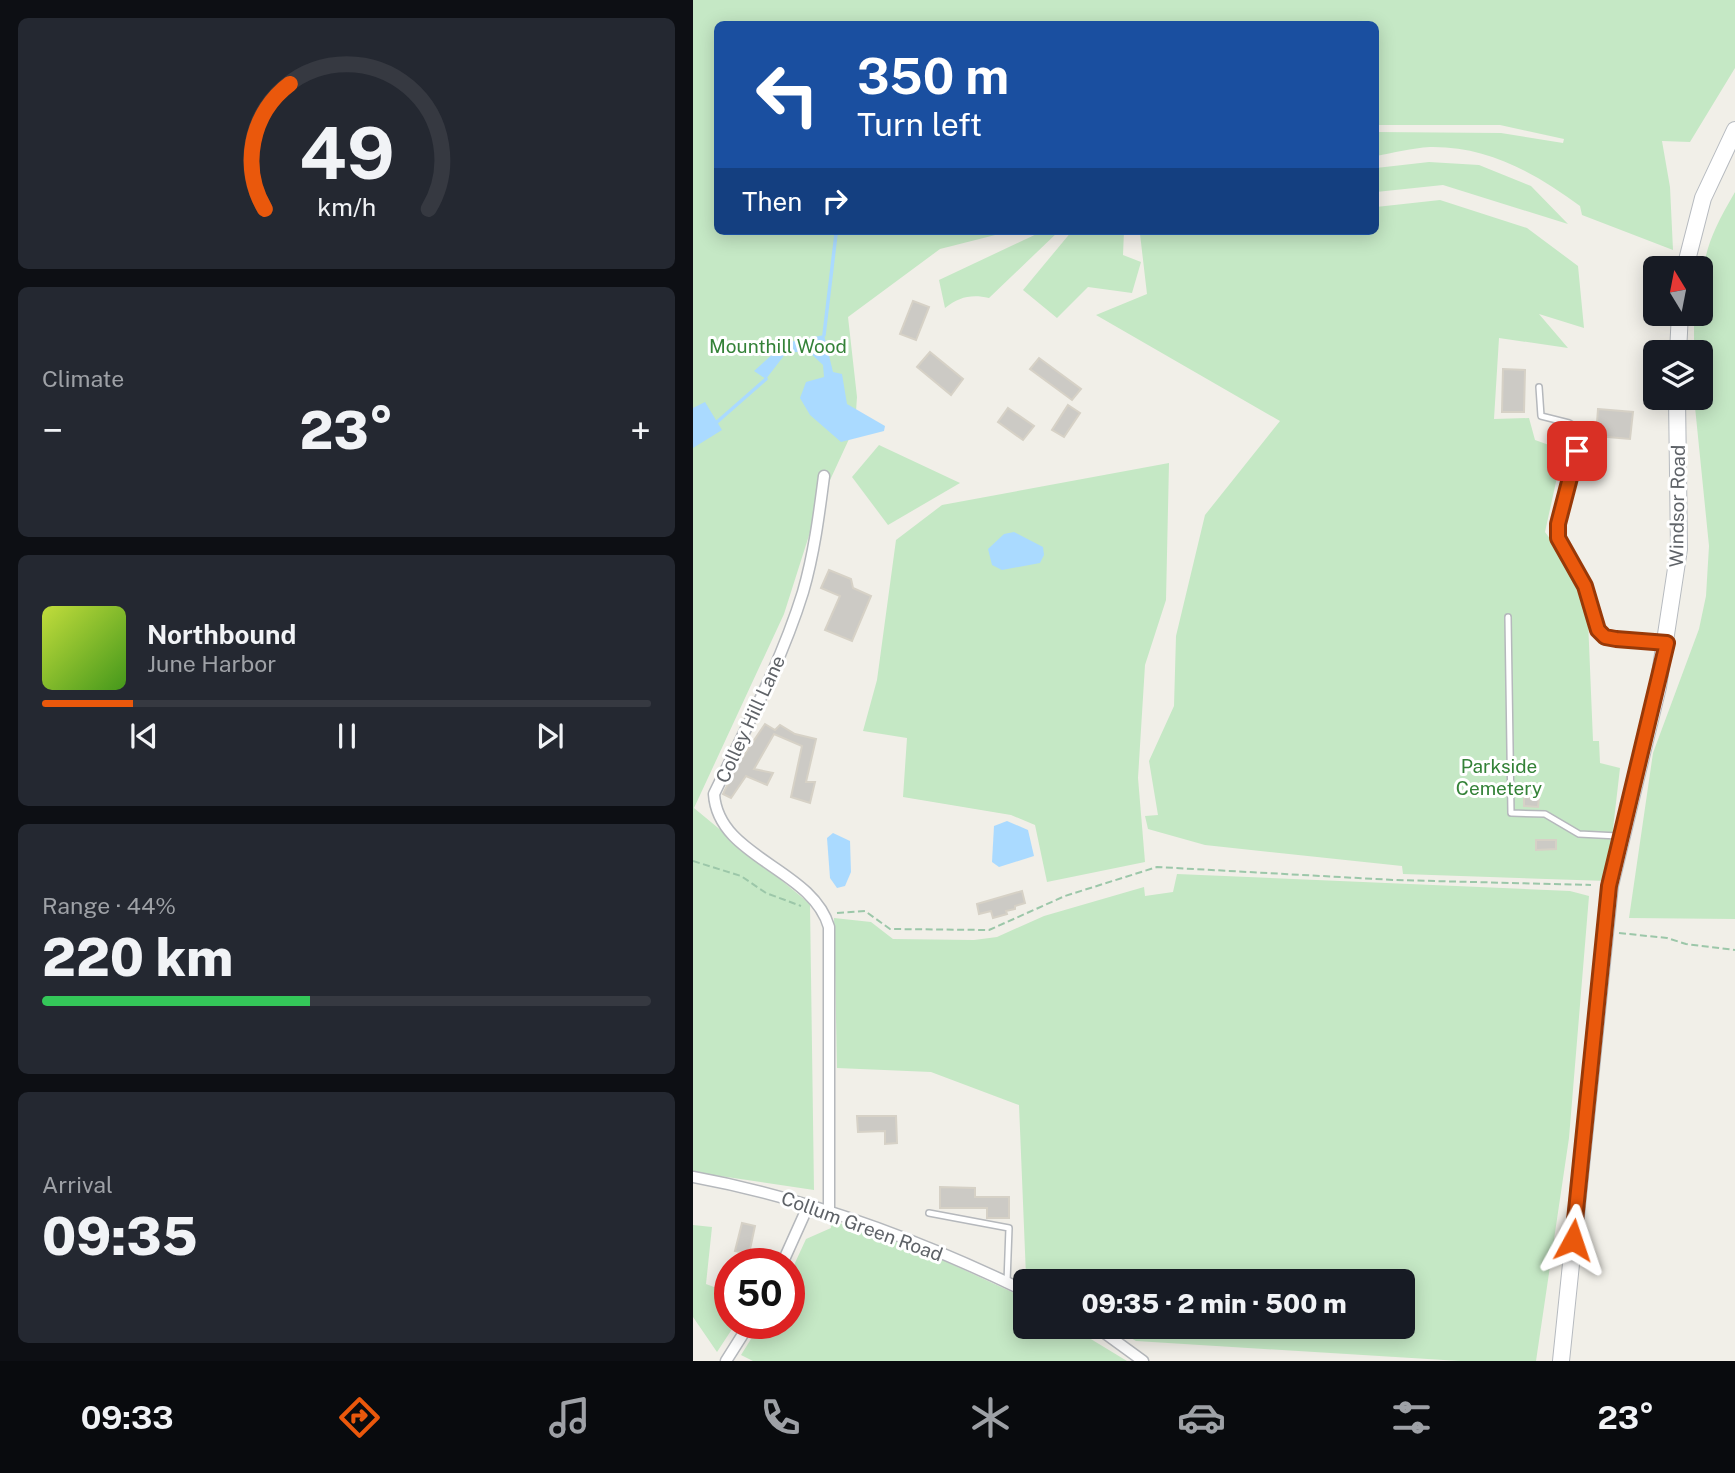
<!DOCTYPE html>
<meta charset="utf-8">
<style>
body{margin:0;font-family:"Public Sans",sans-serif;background:#242831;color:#f1f3f6;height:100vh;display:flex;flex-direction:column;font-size:26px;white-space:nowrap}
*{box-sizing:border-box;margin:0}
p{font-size:23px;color:#9ea1a6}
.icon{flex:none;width:38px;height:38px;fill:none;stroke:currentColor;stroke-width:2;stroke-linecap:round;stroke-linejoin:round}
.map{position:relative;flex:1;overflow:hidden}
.panel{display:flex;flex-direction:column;gap:18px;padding:18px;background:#0d0f14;width:693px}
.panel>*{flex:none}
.top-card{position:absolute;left:21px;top:21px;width:665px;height:214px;border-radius:10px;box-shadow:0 4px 18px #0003;background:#1a4fa0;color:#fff;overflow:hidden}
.needle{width:46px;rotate:350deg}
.fabs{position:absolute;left:950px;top:256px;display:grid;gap:14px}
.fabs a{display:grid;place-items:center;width:70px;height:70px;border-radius:10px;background:#171b24;box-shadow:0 4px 18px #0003;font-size:35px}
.speed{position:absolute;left:21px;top:1248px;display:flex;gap:14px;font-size:35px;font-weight:700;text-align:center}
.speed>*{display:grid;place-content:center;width:91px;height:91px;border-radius:50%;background:#171b24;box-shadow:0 4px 18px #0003;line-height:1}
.speed .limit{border:10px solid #d22;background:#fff;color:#111}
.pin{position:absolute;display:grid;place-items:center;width:60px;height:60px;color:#fff;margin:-30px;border-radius:14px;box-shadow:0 4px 10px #0006}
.me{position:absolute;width:77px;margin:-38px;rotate:5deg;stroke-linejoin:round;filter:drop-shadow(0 0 5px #0008)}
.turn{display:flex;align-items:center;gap:24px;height:147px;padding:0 28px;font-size:32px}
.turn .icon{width:91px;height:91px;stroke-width:2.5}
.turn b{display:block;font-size:49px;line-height:60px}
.then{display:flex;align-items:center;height:66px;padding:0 28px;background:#0003;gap:14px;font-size:26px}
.big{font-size:52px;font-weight:800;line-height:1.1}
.panel .tile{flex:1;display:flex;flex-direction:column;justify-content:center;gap:10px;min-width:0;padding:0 24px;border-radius:10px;background:#242831}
.panel .dial{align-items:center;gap:0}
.dial svg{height:182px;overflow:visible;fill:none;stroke:#363941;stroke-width:7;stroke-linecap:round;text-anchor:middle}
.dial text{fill:#f1f3f6;stroke:none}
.song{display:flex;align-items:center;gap:21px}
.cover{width:84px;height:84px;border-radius:10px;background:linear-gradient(135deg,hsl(70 70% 55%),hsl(100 70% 35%))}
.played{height:7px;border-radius:4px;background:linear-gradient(90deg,#ea580c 15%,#363941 15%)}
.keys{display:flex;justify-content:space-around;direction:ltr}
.heat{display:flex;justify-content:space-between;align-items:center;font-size:38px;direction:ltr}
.charge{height:10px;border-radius:5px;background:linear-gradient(90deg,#34c759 44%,#363941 0)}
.trip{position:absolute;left:320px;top:1269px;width:402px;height:70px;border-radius:10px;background:#171b24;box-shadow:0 4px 18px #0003;font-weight:800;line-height:70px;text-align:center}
.dock{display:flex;height:112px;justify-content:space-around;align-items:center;background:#090b0e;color:#9ea1a6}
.dock .icon{width:49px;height:49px}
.dock .current{color:#ea580c}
.dock b{font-size:32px;color:#f1f3f6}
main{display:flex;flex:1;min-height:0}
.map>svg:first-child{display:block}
.green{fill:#c5e8c5}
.water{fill:#aadaff}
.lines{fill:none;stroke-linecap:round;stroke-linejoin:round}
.stream{stroke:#aadaff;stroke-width:3.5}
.building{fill:#cccac5;stroke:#d6d1c6;stroke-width:2}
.service-casing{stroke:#b5b8bc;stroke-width:8}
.minor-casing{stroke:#b5b8bc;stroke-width:13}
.secondary-casing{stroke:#b6babf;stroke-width:18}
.path{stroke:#9cc7a9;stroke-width:2;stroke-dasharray:7 3.5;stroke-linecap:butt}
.service{stroke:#fff;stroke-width:5}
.minor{stroke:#fff;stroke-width:10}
.secondary{stroke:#fff;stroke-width:16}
.route-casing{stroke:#983908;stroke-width:18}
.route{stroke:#ea580c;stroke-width:12}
.labels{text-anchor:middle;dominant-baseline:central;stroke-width:6;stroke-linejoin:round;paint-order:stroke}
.park-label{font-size:19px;fill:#348238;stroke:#fff}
.street-label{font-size:19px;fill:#5f6368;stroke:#fff}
</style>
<main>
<section class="panel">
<div class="tile dial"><svg viewBox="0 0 100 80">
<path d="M14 69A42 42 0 1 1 86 69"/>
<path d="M14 69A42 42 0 0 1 25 14" stroke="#ea580c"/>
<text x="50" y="56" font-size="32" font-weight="700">49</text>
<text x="50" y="72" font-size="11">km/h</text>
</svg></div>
<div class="tile"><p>Climate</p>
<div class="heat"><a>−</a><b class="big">23°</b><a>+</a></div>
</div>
<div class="tile">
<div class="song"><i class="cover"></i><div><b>Northbound</b><p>June Harbor</p></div></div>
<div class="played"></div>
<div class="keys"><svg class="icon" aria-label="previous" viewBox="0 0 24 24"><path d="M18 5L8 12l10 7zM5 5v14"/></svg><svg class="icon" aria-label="pause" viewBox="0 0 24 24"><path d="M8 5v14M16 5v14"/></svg><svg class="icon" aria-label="next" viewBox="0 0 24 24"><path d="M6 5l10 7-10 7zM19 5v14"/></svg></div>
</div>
<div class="tile"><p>Range · 44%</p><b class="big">220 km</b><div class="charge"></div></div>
<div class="tile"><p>Arrival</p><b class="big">09:35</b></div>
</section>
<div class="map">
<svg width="1042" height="1361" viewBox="0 0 1042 1361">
<rect width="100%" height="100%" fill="#f1efe8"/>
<g class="green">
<path d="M0,0H1042V68L997,142L969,141L977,187L980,250L889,215L887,206C842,173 795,146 737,147C719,148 700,153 683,156V132L808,133L870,143L871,139L807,125H683L682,24H24V231H318L247,249L155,317L164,397L162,426L126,504L91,614L1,808L117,904L121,1190L0,1172Z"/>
<polygon points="736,162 786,165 838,186 875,224 750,185 683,192 683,168"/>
<path d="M1042,192V919L936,918L960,753L1006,629L1013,596L1016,546L1001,397H1008V352H1001V313H1008C1008,258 1014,240 1042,192Z"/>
<polygon points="747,200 834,228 885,266 891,328 846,314 875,348 806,338 801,419 836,418 842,440 870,450 852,532 884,575 895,620 900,741 906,741 907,763 927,768 914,881 710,874 709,866 512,845 455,829 452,816 465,815 456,761 481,706 483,636 512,515 587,421 403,315 454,294 447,234 682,231 683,207"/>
<path d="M350,231H366L296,298C278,294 266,297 252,308L246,280Z"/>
<polygon points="379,231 431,231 430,255 448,262 439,293 395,287 364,318 330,290"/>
<polygon points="186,445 267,483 195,525 159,477"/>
<polygon points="476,463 473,600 452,665 445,778 452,862 354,882 342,825 318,815 210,797 214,738 170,731 184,680 203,540 249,505"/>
<polygon points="484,874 877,891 896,896 876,1138 843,1361 767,1361 443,1341 419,1327 710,1326 710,1281 341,1281 333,1276 326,1105 238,1072 144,1068 141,918 178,922 200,939 281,940 304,937 351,916 451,887 452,896 480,892"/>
<path d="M137,1221C205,1235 269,1270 332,1298V1326L378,1327L434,1361H60L48,1355L68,1323H96V1276L113,1239L138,1228Z"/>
<polygon points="0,1225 19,1227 13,1284 37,1293 37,1323 43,1323 24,1352 0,1317"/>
</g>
<g class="water">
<polygon points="131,335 140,372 149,374 154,404 192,426 191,431 148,442 117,415 107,398 113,382 131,377 130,365 115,351 93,353 73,379 61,371 92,343"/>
<polygon points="12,402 29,430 0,448 0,408"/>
<polygon points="321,532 350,547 351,555 347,563 309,570 299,565 295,549 311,534"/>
<polygon points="314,821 335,830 341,856 306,867 299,862 301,826"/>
<polygon points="140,833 157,841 158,872 152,886 144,888 137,878 134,838"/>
</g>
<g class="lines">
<g class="stream">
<polyline points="131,335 143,234"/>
<polyline points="24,422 73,379"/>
</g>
</g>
<g class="building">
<polygon points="220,301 236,307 223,340 207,334"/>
<polygon points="237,352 270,379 258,395 224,367"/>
<polygon points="346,358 388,389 379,400 337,369"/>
<polygon points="810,369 832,370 831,412 809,412"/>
<polygon points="375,405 387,413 371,437 359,430"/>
<polygon points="315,408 341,426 330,440 305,422"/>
<polygon points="905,409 940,412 937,439 903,436"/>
<polygon points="136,570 158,579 160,588 178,596 159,641 132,630 147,596 128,588"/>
<polygon points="72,724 82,730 87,725 102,734 123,739 113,782 122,782 117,803 98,797 109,746 81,734 61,769 80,773 74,785 53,776 38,798 30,794 43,767"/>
<polygon points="831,797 846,798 845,807 831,806"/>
<polygon points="843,840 863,840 863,849 843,850"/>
<polygon points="329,891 332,903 322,906 322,909 313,911 314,914 300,918 298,911 286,914 284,904"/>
<polygon points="164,1116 203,1116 204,1143 192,1144 192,1131 165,1132"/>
<polygon points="247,1187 282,1188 282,1197 316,1197 316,1218 294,1218 294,1208 247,1208"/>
<polygon points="49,1223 62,1226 56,1254 42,1251"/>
</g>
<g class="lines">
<g class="service-casing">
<g id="service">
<polyline points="846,387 848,416 876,423 886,429 886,440 865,524 865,538 892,586 908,634 923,639 971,642"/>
<polyline points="815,617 818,813 852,814 886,834 925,836"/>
<polyline points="236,1213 316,1228 314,1282"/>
</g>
</g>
<g class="minor-casing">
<g id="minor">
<path d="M131,476C126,515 121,554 110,592C88,663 53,728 21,794C25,858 119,868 136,927V1211"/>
<path d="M0,1177C115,1198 227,1240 332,1291"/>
<polyline points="89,1264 116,1204"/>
<polyline points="402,1326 450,1361"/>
<polyline points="33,1361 57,1323"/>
</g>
</g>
<g class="secondary-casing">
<g id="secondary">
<polyline points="992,268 1010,198 1042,130"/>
<polyline points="985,352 987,313"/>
<polyline points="868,1361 917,886 965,687 986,549 984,397"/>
</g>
</g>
<g class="path">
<polyline points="0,861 48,876 73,893 108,906"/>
<polyline points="144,913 172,911 197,929 296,930 372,896 464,867 701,880 898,885"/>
<polyline points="926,933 974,938 993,944 1042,950"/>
</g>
<use href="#service" class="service"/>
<use href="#minor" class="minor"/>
<use href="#secondary" class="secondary"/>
</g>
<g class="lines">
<g class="route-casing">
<polyline id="route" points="880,1240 916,886 974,643 923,639 912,637 905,630 892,586 865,538 865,524 884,451"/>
</g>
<use href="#route" class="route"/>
</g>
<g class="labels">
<g class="park-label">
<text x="85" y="346">Mounthill Wood</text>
<text x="806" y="766">Parkside<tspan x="806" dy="22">Cemetery</tspan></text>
</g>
<g class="street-label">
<text transform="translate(984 506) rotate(-89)">Windsor Road</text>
<text transform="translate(57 719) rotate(-65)">Colley Hill Lane</text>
<text transform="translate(169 1226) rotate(20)">Collum Green Road</text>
</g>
</g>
</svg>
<div class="fabs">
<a><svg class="needle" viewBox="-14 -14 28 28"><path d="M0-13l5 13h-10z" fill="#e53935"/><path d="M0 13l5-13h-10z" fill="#9ea1a6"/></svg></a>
<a><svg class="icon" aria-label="layers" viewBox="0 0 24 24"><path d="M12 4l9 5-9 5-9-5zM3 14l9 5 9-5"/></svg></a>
</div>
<div class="speed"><div class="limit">50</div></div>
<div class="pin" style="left:884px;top:451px;background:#d93025"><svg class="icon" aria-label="arrive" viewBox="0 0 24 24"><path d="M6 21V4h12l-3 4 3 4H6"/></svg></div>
<svg class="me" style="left:880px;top:1240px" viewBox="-20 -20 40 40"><path d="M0-17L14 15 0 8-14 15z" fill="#ea580c" stroke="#fff" stroke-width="4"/></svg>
<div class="trip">09:35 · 2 min · 500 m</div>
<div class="top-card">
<div class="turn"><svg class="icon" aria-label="left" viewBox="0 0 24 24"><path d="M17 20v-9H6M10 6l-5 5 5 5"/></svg><div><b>350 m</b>Turn left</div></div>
<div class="then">Then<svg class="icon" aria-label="right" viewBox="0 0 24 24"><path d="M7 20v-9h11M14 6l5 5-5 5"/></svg></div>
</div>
</div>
</main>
<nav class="dock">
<b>09:33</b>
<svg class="icon current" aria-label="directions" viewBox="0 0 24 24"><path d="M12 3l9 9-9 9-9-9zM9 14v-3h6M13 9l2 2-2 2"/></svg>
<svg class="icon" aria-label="music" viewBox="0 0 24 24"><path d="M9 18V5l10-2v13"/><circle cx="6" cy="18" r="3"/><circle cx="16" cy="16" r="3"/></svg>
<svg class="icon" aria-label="phone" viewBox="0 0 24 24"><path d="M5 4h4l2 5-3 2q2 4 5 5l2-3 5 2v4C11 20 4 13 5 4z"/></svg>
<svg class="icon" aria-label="climate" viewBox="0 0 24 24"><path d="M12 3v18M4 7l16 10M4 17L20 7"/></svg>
<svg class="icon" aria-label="car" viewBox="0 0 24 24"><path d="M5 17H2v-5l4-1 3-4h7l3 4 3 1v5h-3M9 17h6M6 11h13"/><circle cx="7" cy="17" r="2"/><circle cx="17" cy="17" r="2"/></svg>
<svg class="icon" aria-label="filters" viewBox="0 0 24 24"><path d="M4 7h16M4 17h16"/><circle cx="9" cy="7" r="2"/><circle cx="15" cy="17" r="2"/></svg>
<b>23°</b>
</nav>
